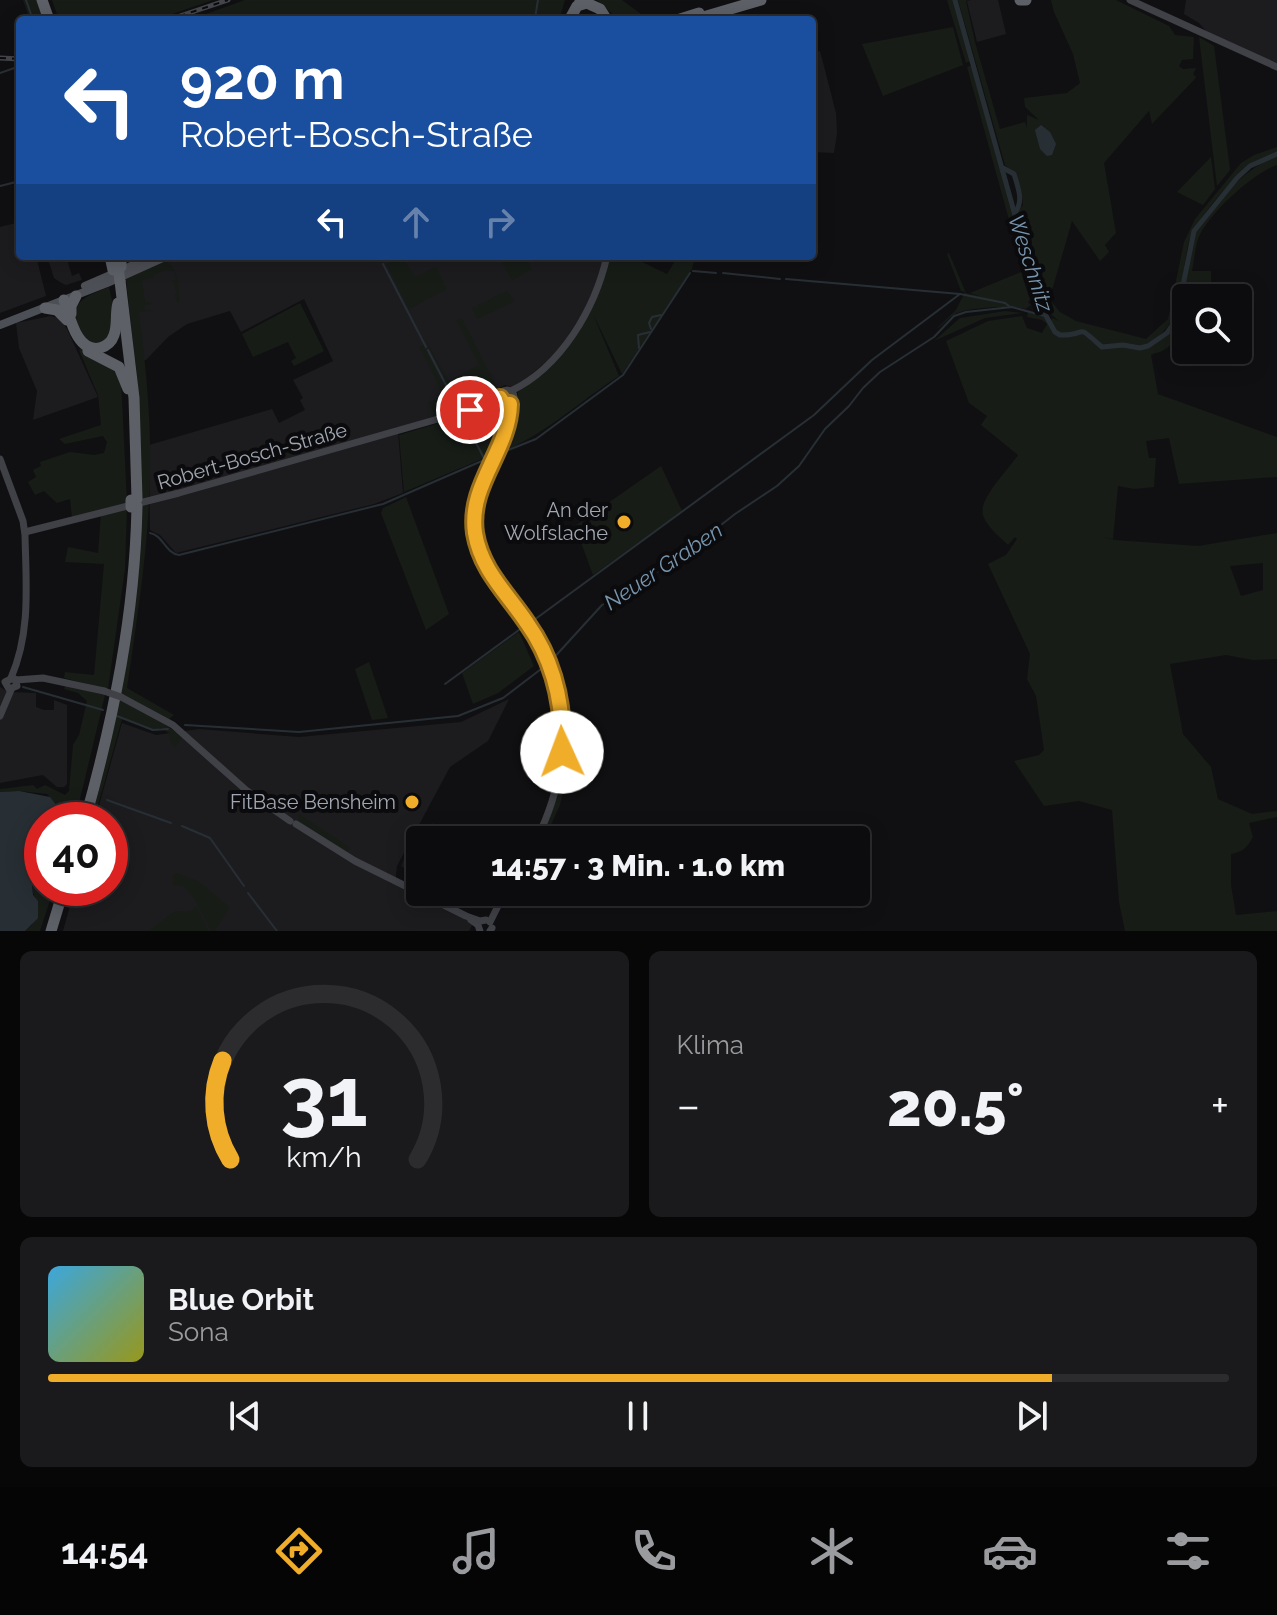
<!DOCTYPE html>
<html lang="de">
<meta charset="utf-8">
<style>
body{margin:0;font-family:Raleway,sans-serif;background:#1a1a1c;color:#f1f3f6;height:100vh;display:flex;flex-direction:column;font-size:30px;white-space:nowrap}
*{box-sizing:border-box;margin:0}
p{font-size:26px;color:#9a9b9e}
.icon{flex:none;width:44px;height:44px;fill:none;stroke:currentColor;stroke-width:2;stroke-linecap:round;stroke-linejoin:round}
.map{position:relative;height:931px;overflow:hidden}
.side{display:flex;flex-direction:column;gap:20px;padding:20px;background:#070708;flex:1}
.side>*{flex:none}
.top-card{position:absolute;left:16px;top:16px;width:800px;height:244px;border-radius:8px;box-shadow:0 4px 20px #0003,0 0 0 2px #2c2c2e;background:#1a4fa0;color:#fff;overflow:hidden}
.controls{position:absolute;left:1172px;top:284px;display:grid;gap:16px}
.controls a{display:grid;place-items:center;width:80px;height:80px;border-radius:8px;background:#0c0c0e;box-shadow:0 4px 20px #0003,0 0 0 2px #2c2c2e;font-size:40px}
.speed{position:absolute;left:24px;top:802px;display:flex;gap:16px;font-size:40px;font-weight:700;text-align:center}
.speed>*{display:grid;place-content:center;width:104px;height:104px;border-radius:50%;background:#0c0c0e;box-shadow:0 4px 20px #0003,0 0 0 2px #2c2c2e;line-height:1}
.speed .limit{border:12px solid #d22;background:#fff;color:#111}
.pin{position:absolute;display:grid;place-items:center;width:68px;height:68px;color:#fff;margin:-34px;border:4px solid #fff;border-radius:50%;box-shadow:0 2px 8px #0007}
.me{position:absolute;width:88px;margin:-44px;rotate:358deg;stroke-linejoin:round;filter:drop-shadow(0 0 6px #0008)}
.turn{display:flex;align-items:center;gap:28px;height:168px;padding:0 32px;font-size:36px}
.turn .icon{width:104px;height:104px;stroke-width:2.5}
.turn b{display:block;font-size:56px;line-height:68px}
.lanes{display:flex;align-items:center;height:76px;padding:0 32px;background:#0003;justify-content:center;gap:40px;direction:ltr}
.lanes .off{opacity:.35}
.big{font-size:60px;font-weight:800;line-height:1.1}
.side .card{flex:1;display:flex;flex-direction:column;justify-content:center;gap:12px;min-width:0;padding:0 28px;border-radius:12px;background:#1a1a1c}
.side .dial{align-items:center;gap:0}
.dial svg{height:208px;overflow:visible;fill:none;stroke:#2c2c2e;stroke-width:7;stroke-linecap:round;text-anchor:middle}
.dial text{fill:#f1f3f6;stroke:none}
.song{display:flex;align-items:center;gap:24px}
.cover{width:96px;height:96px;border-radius:12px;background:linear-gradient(135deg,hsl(200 70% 55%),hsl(60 70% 35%))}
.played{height:8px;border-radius:4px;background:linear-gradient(90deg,#f0ad2a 85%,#2c2c2e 85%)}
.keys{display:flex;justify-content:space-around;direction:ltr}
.heat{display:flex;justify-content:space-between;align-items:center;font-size:44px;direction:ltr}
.side .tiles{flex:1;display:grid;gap:20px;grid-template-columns:1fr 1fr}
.card:last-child{grid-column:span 2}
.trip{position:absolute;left:406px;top:826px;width:464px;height:80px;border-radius:8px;background:#0c0c0e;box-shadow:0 4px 20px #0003,0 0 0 2px #2c2c2e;font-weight:800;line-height:80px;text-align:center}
.dock{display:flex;height:128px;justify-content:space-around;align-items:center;background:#050506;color:#9a9b9e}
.dock .icon{width:56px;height:56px}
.dock .on{color:#f0ad2a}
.dock b{font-size:36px;color:#f1f3f6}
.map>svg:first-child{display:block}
.built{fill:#1c1c1f}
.green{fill:#171c17;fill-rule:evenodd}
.water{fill:#272f35}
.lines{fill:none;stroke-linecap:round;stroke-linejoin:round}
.stream{stroke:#272f35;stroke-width:2}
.river{stroke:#272f35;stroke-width:5}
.secondary{stroke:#3f4146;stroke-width:7}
.primary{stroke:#4d4f56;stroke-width:8}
.highway{stroke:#5d6067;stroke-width:11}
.rail-casing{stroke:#44464c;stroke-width:5}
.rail{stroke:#0b0b0d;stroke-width:2;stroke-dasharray:6;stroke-linecap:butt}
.secondary-bridge{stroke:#3f4146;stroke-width:7}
.highway-bridge{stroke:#5d6067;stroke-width:11}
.route-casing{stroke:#9c701b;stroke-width:20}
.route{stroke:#f0ad2a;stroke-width:14}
.poi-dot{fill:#f0ad2a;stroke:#0b0b0d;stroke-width:3}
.labels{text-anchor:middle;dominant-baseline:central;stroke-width:8;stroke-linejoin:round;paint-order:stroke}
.street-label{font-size:20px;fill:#a1a7b2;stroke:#0b0b0d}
.poi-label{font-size:20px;fill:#a1a7b2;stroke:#0b0b0d;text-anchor:end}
.water-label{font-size:22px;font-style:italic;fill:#7895ae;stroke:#0b0b0d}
</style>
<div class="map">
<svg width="1277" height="931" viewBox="0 0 1277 931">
<rect width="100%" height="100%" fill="#101012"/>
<g class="built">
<polygon points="971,0 998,0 1006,34 977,42 967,1"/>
<polygon points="1186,0 1277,0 1277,64 1206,31 1199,23 1184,14"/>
<polygon points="820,51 836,113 837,133 834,153 812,152 812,53"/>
<polygon points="20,222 20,256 36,256 46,296 0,313 0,227"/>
<polygon points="47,256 66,256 72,276 79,273 82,280 66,285 60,282 54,278"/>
<polygon points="171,256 606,256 591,300 561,347 546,362 515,388 505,385 497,389 494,399 398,432 403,493 374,504 176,553 160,535 150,530 149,445 272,409 279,423 305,410 300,400 303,398 293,380 333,361 304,299 241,332 230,311 187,324 168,337 146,360 135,361 126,277"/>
<polygon points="51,316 60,319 67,329 98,397 33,420 37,391 19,348 16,323"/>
<polygon points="0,687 8,692 36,693 36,707 44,710 54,710 54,700 67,705 67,784 64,787 57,787 43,775 0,783"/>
<polygon points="509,699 488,741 450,767 397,866 395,884 473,923 469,931 63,931 75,888 110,888 110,820 95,820 122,723 156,735 199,729 299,737 461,722"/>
</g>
<g class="green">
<polygon points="23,0 39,0 46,20 30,20"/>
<polygon points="52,0 213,0 155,20 59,20"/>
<polygon points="245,0 565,0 559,20 189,20"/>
<polygon points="597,0 622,0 649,20 619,20"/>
<polygon points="947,0 953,0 971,61 966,63"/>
<path d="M958,0H968L966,1L975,42L1000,129L1025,122L1027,128V115L1039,120L1025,107L1024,98L1067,93L1080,83L1073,54L1054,12L1051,0H1116L1169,26L1175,35L1194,37L1193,59L1182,60L1179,66L1183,69L1196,68L1193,74L1196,77L1194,80L1152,124L1149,111L1104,163L1116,233L1105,245L1109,252L1100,261L1072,221L1053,287L1049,294L1041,299L1017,212L1023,205C1021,185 1019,178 1005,165Z"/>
<polygon points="953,27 963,65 883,96 862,44"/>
<polygon points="1199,37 1214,46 1230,170 1217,186"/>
<polygon points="973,65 1038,301 1035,302 1023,271 967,67"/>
<path d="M1277,147V153C1267,156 1258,159 1249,166C1235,175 1194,223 1190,238C1177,282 1191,321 1144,346L1145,348C1195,327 1178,278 1194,236C1204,209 1249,165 1277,156V165C1252,174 1208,214 1198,239C1195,249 1194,261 1192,271H1211V283L1190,285C1186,305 1187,339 1162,351C1158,353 1154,353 1151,355L1158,394L1277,437V477L1179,484L1169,438L1146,441L1149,458H1156L1154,487L1134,489L1118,486L1113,539L1103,537L1115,540L1198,546L1277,533V659L1253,660L1226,655L1170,664L1183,734L1211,767L1218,799L1252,814L1277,811V817L1249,823L1253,837C1247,848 1242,852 1231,854V885L1236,915L1277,911V931H1125L1119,902L1112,810L1079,801L1044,806L1014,761L1039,755L1044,750L1036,696L1027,679L1030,654L988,564L1006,555L1017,539L1015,537L1008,545C1000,537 986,526 983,515C978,499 1009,469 1018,455L981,425L987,416L969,403L946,341L988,321L1022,316L1027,328L1042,333L1047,324L1042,320L1027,317L1028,312L1048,318L1050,323L1052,318L1059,321L1047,311L1045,304L1051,301L1060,312L1076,321L1146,339L1168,319L1184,242L1195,219L1241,163L1254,155ZM1263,563V590L1241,596L1230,566Z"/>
<polygon points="1211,157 1215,189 1203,205 1177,192"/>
<path d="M949,253L966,293L979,296L970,293L1021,272L1030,300L1028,302L1031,305L1026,309C1012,305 969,307 955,314C948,318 943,326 936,329L956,310L965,292L961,291L947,254Z"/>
<polygon points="402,256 415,277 436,267 447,289 409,309 386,264"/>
<polygon points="499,256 525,256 532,269 512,280"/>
<path d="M609,256H630L667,274L678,256H695L692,269L622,374L593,314L619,376C580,401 547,433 504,451L517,397L512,407L516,394L518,396V392L550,364L570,341Z"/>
<path d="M166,261C179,269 179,288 179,302H177L174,295L177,294L172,280H176L174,271L165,270L154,275V278L142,280L145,302H151L152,304L144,305L145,310H157L139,312C147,374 153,438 149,501C146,564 136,626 127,688L174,715L169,719L119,693L140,477L137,375L126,278Z"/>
<path d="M109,287L114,310V333L97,346L83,339C68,303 77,300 109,287Z"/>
<polygon points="507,291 515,301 477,319 472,308"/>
<polygon points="300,303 324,351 294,366 291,361 296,358 288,342 253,357 242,334"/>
<polygon points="1005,311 1022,313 985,318 934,341 960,318"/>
<polygon points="462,318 500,393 496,399 497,396 494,399 460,410 425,339 449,381 479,365 456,320"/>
<polygon points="423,345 457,412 436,418 428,403 444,396 419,347"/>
<polygon points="81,348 117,370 121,379 127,503 72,517 70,499 57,503 44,491 35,495 28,482 36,477 33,470 41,466 40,462 70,452 94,455 104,453 107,442 103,436 65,444 59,439 101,425 98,395 79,350"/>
<polygon points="496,406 505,411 506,423 490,461 484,463 482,459 404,492 399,435"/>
<polygon points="661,466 682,511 593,575 575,526"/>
<polygon points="406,497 449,614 426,630 381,513 383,508"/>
<polygon points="127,507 125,569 108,689 64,678 65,672 94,675 104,564 65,562 68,547 98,553 101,513"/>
<polygon points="519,632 534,666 498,693 473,704 462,673"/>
<polygon points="369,662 388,718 372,720 355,669"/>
<polygon points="66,685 105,695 75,820 61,820 60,810 47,794 19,791 0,792 0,789 33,785 37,789 45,785 65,795 69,791 73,745 79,735 87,701 78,693 64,689"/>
<polygon points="119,700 150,714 183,737 175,748 171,744 169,733 161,728 153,731 122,719 94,820 89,820"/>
<polygon points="565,769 568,771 560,805 544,840 537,840 562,770"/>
<polygon points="299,814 351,848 347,852 298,820"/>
<polygon points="433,823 447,835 443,840 420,840"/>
<polygon points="420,840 420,872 415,881 408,877 406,872 416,866 404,868 401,866 407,851 411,852"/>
<path d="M42,869V888H54L40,931H25L32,925L38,901C26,888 38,882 42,869Z"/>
<polygon points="176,873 200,882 230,907 215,931 211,931 193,897 183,886 173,885 173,875"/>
<polygon points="196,906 209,931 148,931 175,911 190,911"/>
</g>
<g class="water">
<polygon points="1041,125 1050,132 1056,144 1052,155 1047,156 1040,149 1035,130"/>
<polygon points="19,791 50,797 60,810 61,820 42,820 42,869 32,885 33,895 38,901 38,918 25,931 0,931 0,792"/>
</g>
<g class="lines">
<g class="stream">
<polyline points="26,0 33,20"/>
<polyline points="532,20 535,18 538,0"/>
<polyline points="0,73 20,66"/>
<polyline points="0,186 20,181"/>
<polyline points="379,256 381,260"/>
<polyline points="383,264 426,347"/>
<polyline points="693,271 716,273"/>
<polyline points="723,273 780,279"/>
<polyline points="786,279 960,294 1005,303 1009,306"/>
<polyline points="651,329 649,323 652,317 661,315"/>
<polyline points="639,348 638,335 650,332"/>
<polyline points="428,350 444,381"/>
<polyline points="445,383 459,410"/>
<polyline points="462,416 485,460"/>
<polyline points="501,453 536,439 623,375 690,273"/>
<path d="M150,533C163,535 165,553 179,555L383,504L491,457"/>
<polyline points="534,620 814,415 872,360 960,294"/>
<polyline points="550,662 602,605 675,561 735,514 777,486 799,466 825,429 849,406 863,388 880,372 934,337 954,316 966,312 1012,307 1048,317"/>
<polyline points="445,684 523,627"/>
<polyline points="23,687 103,710"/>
<polyline points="117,716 153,730 168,729"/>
<polyline points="185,725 299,732 458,716 503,698 545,666"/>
<polyline points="107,800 171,823"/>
<polyline points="182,826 210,838 244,886"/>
<polyline points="248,893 277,931"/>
</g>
<g class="river">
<path d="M955,0L1040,305L1055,332L1060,335C1091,336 1072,321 1102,347L1123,345L1140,348L1148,346L1167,333L1176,320L1194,231L1237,178L1250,166L1277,154"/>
<path d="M1003,168L1014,174C1018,188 1024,200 1015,213"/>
</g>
<g class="secondary">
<polyline points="1130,0 1277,67"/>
<circle cx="507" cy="397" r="7"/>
<path d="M511,391C561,367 595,309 607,256"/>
<path d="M510,404C508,453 469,481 475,531C480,568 504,592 525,620C572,684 572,771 536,840"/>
<path d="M0,459L23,521L25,535C26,584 31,632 11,678"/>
<polyline points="25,532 179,493 487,405 502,403"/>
<polyline points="13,678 5,682 9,689 17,686 15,679"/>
<polyline points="16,680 43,678 104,691"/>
<polyline points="121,697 173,725 246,790 290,821"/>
<polyline points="0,716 11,690"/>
<polyline points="296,824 355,861 466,916 480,921 486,920"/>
<polyline points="471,920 478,925 480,931"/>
<polyline points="490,922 505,892"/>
<polyline points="490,931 492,928"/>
</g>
<g class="primary">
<polyline points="85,286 154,256"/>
<polyline points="0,325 107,283 167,256"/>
</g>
<g class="highway">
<polyline points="42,0 49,20"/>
<polyline points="580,0 600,9 607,20"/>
<polyline points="1020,0 1026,0"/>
<polyline points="571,17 577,6 587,3"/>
<polyline points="677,20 699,13"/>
<polyline points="693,20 761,0"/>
<polyline points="110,256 113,270"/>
<polyline points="121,256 121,267"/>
<polyline points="120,281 134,398 137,499"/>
<path d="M64,300C70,316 76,353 100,348C107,346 112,341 114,335C118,325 115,313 118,303"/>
<polyline points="45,308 57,310 67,320"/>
<polyline points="71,314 71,306 76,296"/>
<polyline points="88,351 119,367 128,389"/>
<path d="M85,820C114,717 135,613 137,506"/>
<polyline points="51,931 64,888"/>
</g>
<g class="rail-casing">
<g id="rail">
<polyline points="168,20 228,0"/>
<polyline points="0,58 20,59"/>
</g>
</g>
<use href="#rail" class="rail"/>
<polyline class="secondary-bridge" points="104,691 121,697"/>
<g class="highway-bridge">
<polyline points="118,268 120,281"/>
<polyline points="131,507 131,500"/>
</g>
</g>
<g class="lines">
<g class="route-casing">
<path id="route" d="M470,410L500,398L504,404H510C509,451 468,484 475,533C481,570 507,593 527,623C554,661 564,706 562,752"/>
</g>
<use href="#route" class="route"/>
</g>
<g class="poi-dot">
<circle cx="624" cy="522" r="8"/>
<circle cx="412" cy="802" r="8"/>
</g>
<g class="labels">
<g class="street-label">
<text transform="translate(252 456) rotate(-16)">Robert-Bosch-Straße</text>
</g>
<g class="poi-label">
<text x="608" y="510">An der<tspan x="608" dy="23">Wolfslache</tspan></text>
<text x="396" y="802">FitBase Bensheim</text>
</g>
<g class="water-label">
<text transform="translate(1031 263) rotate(72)">Weschnitz</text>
<text transform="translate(663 566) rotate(-34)">Neuer Graben</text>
</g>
</g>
</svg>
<div class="controls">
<a><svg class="icon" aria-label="search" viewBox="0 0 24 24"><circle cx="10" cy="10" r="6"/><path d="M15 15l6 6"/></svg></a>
</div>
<div class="speed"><div class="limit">40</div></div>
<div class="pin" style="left:470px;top:410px;background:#d93025"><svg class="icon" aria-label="arrive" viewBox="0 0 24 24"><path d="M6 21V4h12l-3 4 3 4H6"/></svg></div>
<svg class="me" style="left:562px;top:752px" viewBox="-20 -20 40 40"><circle r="19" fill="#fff"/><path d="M0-13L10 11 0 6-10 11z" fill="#f0ad2a"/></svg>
<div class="trip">14:57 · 3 Min. · 1.0 km</div>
<div class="top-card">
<div class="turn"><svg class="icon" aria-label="left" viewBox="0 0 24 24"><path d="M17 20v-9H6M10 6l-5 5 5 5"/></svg><div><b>920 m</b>Robert-Bosch-Straße</div></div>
<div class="lanes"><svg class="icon" aria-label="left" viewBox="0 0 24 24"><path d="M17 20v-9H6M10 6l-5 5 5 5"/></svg><svg class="icon off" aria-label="ahead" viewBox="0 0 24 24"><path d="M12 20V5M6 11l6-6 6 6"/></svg><svg class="icon off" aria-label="right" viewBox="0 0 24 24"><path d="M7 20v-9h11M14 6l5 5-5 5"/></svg></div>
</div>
</div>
<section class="side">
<div class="tiles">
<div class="card dial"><svg viewBox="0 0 100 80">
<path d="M14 69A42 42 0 1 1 86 69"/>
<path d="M14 69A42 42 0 0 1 11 31" stroke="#f0ad2a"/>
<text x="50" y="56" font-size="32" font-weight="700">31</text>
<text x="50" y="72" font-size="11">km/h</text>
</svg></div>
<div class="card"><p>Klima</p>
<div class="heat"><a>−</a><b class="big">20.5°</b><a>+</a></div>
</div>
<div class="card">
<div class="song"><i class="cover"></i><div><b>Blue Orbit</b><p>Sona</p></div></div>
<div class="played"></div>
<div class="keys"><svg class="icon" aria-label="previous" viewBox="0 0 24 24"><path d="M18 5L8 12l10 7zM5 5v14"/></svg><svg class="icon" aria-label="pause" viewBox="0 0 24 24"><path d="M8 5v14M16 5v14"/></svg><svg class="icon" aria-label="next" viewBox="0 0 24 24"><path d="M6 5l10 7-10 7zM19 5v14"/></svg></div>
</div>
</div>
</section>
<nav class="dock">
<b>14:54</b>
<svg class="icon on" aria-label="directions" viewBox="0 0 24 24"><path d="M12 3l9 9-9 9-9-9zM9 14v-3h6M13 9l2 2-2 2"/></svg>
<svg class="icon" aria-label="music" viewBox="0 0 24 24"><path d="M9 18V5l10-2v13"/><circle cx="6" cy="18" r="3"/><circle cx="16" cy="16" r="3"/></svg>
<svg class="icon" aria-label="phone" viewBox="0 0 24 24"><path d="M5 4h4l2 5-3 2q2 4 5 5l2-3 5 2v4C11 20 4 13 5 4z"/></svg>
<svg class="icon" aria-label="climate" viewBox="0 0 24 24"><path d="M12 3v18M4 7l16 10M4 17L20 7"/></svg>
<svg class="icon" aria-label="car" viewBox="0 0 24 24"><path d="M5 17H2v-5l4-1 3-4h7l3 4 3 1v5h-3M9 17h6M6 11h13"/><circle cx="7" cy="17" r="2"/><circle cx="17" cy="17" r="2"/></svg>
<svg class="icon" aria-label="filters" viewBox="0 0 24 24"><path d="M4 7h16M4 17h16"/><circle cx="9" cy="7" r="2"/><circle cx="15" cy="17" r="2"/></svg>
</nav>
